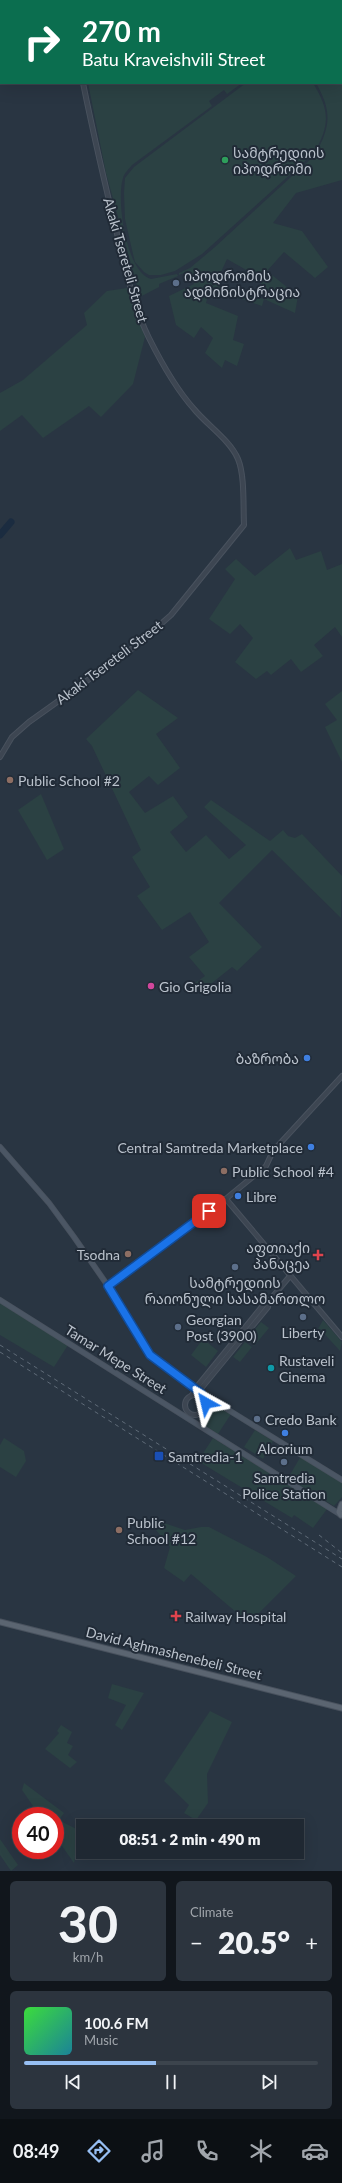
<!DOCTYPE html>
<meta charset="utf-8">
<style>
body{margin:0;font-family:Lato,"Noto Sans Georgian",sans-serif;background:#2c343e;color:#f1f3f6;height:100vh;display:flex;flex-direction:column;font-size:15px;white-space:nowrap}
*{box-sizing:border-box;margin:0}
p{font-size:13px;color:#a1a6ac}
.icon{flex:none;width:22px;height:22px;fill:none;stroke:currentColor;stroke-width:2;stroke-linecap:round;stroke-linejoin:round}
.map{position:relative;height:1871px;overflow:hidden}
.drawer{display:flex;flex-direction:column;gap:10px;padding:10px;background:#11161c;flex:1}
.drawer>*{flex:none}
.banner{position:absolute;left:0px;top:0px;width:342px;height:84px;box-shadow:0 4px 16px #0002,0 0 0 1px #3c444d;background:#0b6e4f;color:#fff;overflow:hidden}
.speed{position:absolute;left:12px;top:1807px;display:flex;gap:8px;font-size:20px;font-weight:700;text-align:center}
.speed>*{display:grid;place-content:center;width:52px;height:52px;border-radius:50%;background:#1f2832;box-shadow:0 4px 16px #0002,0 0 0 1px #3c444d;line-height:1}
.speed .limit{border:6px solid #d22;background:#fff;color:#111}
.pin{position:absolute;display:grid;place-items:center;width:34px;height:34px;color:#fff;margin:-17px;border-radius:8px;box-shadow:0 2px 6px #0006}
.me{position:absolute;width:44px;margin:-22px;rotate:323deg;stroke-linejoin:round;filter:drop-shadow(0 0 3px #0008)}
.turn{display:flex;align-items:center;gap:14px;height:84px;padding:0 16px;font-size:18px}
.turn .icon{width:52px;height:52px;stroke-width:2.5}
.turn b{display:block;font-size:28px;line-height:34px}
.big{font-size:30px;font-weight:800;line-height:1.1}
.drawer .card{flex:1;display:flex;flex-direction:column;justify-content:center;gap:6px;min-width:0;padding:0 14px;border-radius:6px;background:#2c343e}
.drawer .dial{align-items:center;gap:0}
.dial b{font-size:52px;line-height:1}
.song{display:flex;align-items:center;gap:12px}
.cover{width:48px;height:48px;border-radius:6px;background:linear-gradient(135deg,hsl(120 70% 55%),hsl(190 70% 35%))}
.played{height:4px;border-radius:2px;background:linear-gradient(90deg,#97bff3 45%,#3c444d 45%)}
.keys{display:flex;justify-content:space-around;direction:ltr}
.heat{display:flex;justify-content:space-between;align-items:center;font-size:22px;direction:ltr}
.drawer .tiles{flex:1;display:grid;gap:10px;grid-template-columns:1fr 1fr}
.card:last-child{grid-column:span 2}
.trip{position:absolute;left:76px;top:1819px;width:228px;height:40px;border-radius:0px;background:#1f2832;box-shadow:0 4px 16px #0002,0 0 0 1px #3c444d;font-weight:800;line-height:40px;text-align:center}
.tabs{display:flex;height:64px;justify-content:space-around;align-items:center;background:#0c1014;color:#a1a6ac}
.tabs .icon{width:28px;height:28px}
.tabs .selected{color:#97bff3}
.tabs b{font-size:18px;color:#f1f3f6}
.map>svg:first-child{display:block}
.green{fill:#2b4143;fill-rule:evenodd}
.lines{fill:none;stroke-linecap:round;stroke-linejoin:round}
.river{stroke:#1b2c40;stroke-width:7}
.tertiary-casing{stroke:#49525e;stroke-width:6}
.secondary-casing{stroke:#49525e;stroke-width:6}
.primary-casing{stroke:#49525e;stroke-width:7}
.tertiary{stroke:#3d4652;stroke-width:4}
.secondary{stroke:#4b5664;stroke-width:4.5}
.primary{stroke:#5b6571;stroke-width:5}
.rail{stroke:#5f6b78;stroke-width:1;stroke-dasharray:4 4;stroke-linecap:butt}
.route-casing{stroke:#114b97;stroke-width:10}
.route{stroke:#1a73e8;stroke-width:7}
.leisure-dot{fill:#2e9e5b;stroke:#212b37;stroke-width:1.5}
.service-dot{fill:#5c6f8a;stroke:#212b37;stroke-width:1.5}
.education-dot{fill:#8d6e63;stroke:#212b37;stroke-width:1.5}
.hotel-dot{fill:#d1479c;stroke:#212b37;stroke-width:1.5}
.shop-dot{fill:#3f7fe0;stroke:#212b37;stroke-width:1.5}
.health-dot{fill:#e0444e;stroke:#212b37;stroke-width:1.5}
.culture-dot{fill:#0f9aa8;stroke:#212b37;stroke-width:1.5}
.transit-dot{fill:#1a4fb4;stroke:#212b37;stroke-width:1.5}
.labels{text-anchor:middle;dominant-baseline:central;stroke-width:4;stroke-linejoin:round;paint-order:stroke}
.poi-label{font-size:14px;fill:#bac2cc;stroke:#212b37;text-anchor:start}
.street-label{font-size:14px;fill:#bac2cc;stroke:#212b37}
</style>
<div class="map">
<svg width="342" height="1871" viewBox="0 0 342 1871">
<rect width="100%" height="100%" fill="#293542"/>
<g class="green">
<path d="M175,0H342V180L296,193L273,223L302,231L328,267L315,278L284,252L267,271L298,296L295,313L264,299L262,306L210,288L206,303L238,316L233,340L244,344L237,366L225,360L222,368L205,353L213,338L201,327L194,338L176,325L169,296L194,284L187,272L179,275V273L190,268L215,247L315,155C331,126 332,111 316,83H341V1ZM227,259L262,279L261,284L265,293L264,299L216,283Z"/>
<path d="M88,83H242L227,94L224,90L209,101L212,106L132,165C129,169 124,173 123,178C116,200 126,272 151,279L177,274L178,276L159,284V287L140,297L106,173Z"/>
<path d="M246,83H313C330,111 330,125 314,153L202,254L175,271L161,275H149L144,272L135,262L133,254L125,219L124,193L125,178L134,167Z"/>
<polygon points="127,288 145,337 133,384 101,417 89,406 43,438 22,415 0,431 0,393 23,380 87,325 84,313 107,291"/>
<polygon points="290,548 296,560 321,551 327,570 342,564 342,637 335,627 314,645 323,656 301,672 291,659 271,675 267,671 256,679 235,662 253,638 240,624 230,634 209,619 235,579 225,569 236,559 255,576"/>
<polygon points="138,690 178,718 156,734 180,768 158,785 149,776 129,792 145,813 173,796 188,817 170,832 186,852 206,835 229,859 246,845 204,807 211,800 270,841 283,830 288,836 295,838 302,834 342,876 341,918 272,850 219,903 262,947 237,971 232,967 202,991 195,983 205,976 189,957 209,942 190,912 162,930 137,896 150,887 132,857 141,850 92,746 86,739"/>
<polygon points="342,691 342,762 325,727 337,720 325,704"/>
<polygon points="41,794 64,849 47,860 18,810"/>
<polygon points="0,1303 68,1345 54,1367 0,1335"/>
<polygon points="323,1320 342,1342 340,1351 320,1329 317,1331"/>
<polygon points="261,1322 269,1328 254,1346 247,1339"/>
<polygon points="203,1339 218,1351 206,1367 191,1355"/>
<polygon points="245,1342 252,1347 240,1362 233,1357"/>
<polygon points="217,1404 231,1414 218,1434 204,1425"/>
<polygon points="255,1430 273,1441 263,1459 244,1447"/>
<polygon points="4,1438 24,1451 26,1461 16,1477 0,1467 0,1445"/>
<polygon points="213,1438 327,1509 313,1528 294,1515 292,1518 198,1461"/>
<polygon points="301,1456 342,1483 342,1497 334,1506 288,1478"/>
<polygon points="161,1522 185,1530 201,1527 209,1527 267,1557 296,1576 249,1623 191,1574 184,1582 164,1568 170,1547 151,1524"/>
<polygon points="112,1684 144,1693 122,1730 115,1725 126,1705 108,1698"/>
<polygon points="210,1711 232,1722 207,1774 208,1803 196,1820 184,1813 189,1805 164,1781"/>
<polygon points="61,1725 72,1732 67,1743 73,1746 68,1755 77,1762 70,1768 45,1749 59,1733 57,1731"/>
<polygon points="24,1783 64,1813 59,1820 80,1831 74,1863 55,1836 55,1816 40,1816 22,1790"/>
<polygon points="0,1839 18,1865 11,1871 0,1855"/>
</g>
<g class="lines">
<polyline class="river" points="0,535 11,522"/>
<g class="tertiary-casing">
<g id="tertiary">
<polyline points="67,0 67,1"/>
<path d="M0,757L12,737L29,722L137,645L171,615L244,525C243,506 245,476 238,459C230,440 207,425 194,409C176,389 161,362 149,338C134,308 127,274 119,242C106,189 94,137 83,83"/>
<polyline points="226,1199 342,1337"/>
<polyline points="108,1286 222,1202 266,1166 273,1151 342,1076"/>
<circle cx="195" cy="1405" r="10"/>
<polyline points="192,1395 195,1389 265,1303 269,1301 290,1276"/>
<polyline points="204,1399 200,1390 204,1385 268,1307 269,1301"/>
</g>
</g>
<g class="secondary-casing">
<g id="secondary">
<polyline points="0,1147 49,1203 74,1237 108,1286 150,1355 201,1393 342,1480"/>
<polyline points="0,1300 341,1515"/>
</g>
</g>
<g class="primary-casing">
<g id="primary">
<polyline points="341,1515 339,1512 342,1504"/>
<polyline points="0,1622 342,1708"/>
</g>
</g>
<use href="#tertiary" class="tertiary"/>
<use href="#secondary" class="secondary"/>
<use href="#primary" class="primary"/>
<g class="rail">
<polyline points="0,1345 342,1559"/>
<polyline points="0,1352 342,1567"/>
<polyline points="319,1535 342,1553"/>
</g>
</g>
<g class="lines">
<g class="route-casing">
<polyline id="route" points="206,1403 201,1393 150,1355 108,1286 209,1211"/>
</g>
<use href="#route" class="route"/>
</g>
<circle class="leisure-dot" cx="225" cy="160" r="4"/>
<g class="service-dot">
<circle cx="176" cy="283" r="4"/>
<circle cx="235" cy="1267" r="4"/>
<circle cx="303" cy="1317" r="4"/>
<circle cx="178" cy="1327" r="4"/>
<circle cx="257" cy="1419" r="4"/>
<circle cx="284" cy="1462" r="4"/>
</g>
<g class="education-dot">
<circle cx="10" cy="780" r="4"/>
<circle cx="224" cy="1171" r="4"/>
<circle cx="128" cy="1254" r="4"/>
<circle cx="119" cy="1530" r="4"/>
</g>
<circle class="hotel-dot" cx="151" cy="986" r="4"/>
<g class="shop-dot">
<circle cx="307" cy="1058" r="4"/>
<circle cx="311" cy="1147" r="4"/>
<circle cx="238" cy="1196" r="4"/>
<circle cx="285" cy="1433" r="4"/>
</g>
<g class="health-dot">
<path d="M316 1249h4v4h4v4h-4v4h-4v-4h-4v-4h4z"/>
<path d="M174 1610h4v4h4v4h-4v4h-4v-4h-4v-4h4z"/>
</g>
<circle class="culture-dot" cx="271" cy="1368" r="4"/>
<rect class="transit-dot" x="154" y="1451" width="10" height="10" rx="2"/>
<g class="labels">
<g class="poi-label">
<text x="233" y="152">სამტრედიის<tspan x="233" dy="16">იპოდრომი</tspan></text>
<text x="184" y="275">იპოდრომის<tspan x="184" dy="16">ადმინისტრაცია</tspan></text>
<text x="18" y="780">Public School #2</text>
<text x="159" y="986">Gio Grigolia</text>
<text x="299" y="1058" text-anchor="end">ბაზრობა</text>
<text x="303" y="1147" text-anchor="end">Central Samtreda Marketplace</text>
<text x="232" y="1171">Public School #4</text>
<text x="246" y="1196">Libre</text>
<text x="310" y="1247" text-anchor="end">აფთიაქი<tspan x="310" dy="16">პანაცეა</tspan></text>
<text x="120" y="1254" text-anchor="end">Tsodna</text>
<text x="235" y="1282" text-anchor="middle">სამტრედიის<tspan x="235" dy="16">რაიონული სასამართლო</tspan></text>
<text x="186" y="1319">Georgian<tspan x="186" dy="16">Post (3900)</tspan></text>
<text x="303" y="1332" text-anchor="middle">Liberty</text>
<text x="279" y="1360">Rustaveli<tspan x="279" dy="16">Cinema</tspan></text>
<text x="265" y="1419">Credo Bank</text>
<text x="285" y="1448" text-anchor="middle">Alcorium</text>
<text x="168" y="1456">Samtredia-1</text>
<text x="284" y="1477" text-anchor="middle">Samtredia<tspan x="284" dy="16">Police Station</tspan></text>
<text x="127" y="1522">Public<tspan x="127" dy="16">School #12</tspan></text>
<text x="185" y="1616">Railway Hospital</text>
</g>
<g class="street-label">
<text transform="translate(126 260) rotate(74)">Akaki Tsereteli Street</text>
<text transform="translate(109 662) rotate(-37)">Akaki Tsereteli Street</text>
<text transform="translate(116 1359) rotate(32)">Tamar Mepe Street</text>
<text transform="translate(174 1653) rotate(14)">David Aghmashenebeli Street</text>
</g>
</g>
</svg>
<div class="speed"><div class="limit">40</div></div>
<div class="pin" style="left:209px;top:1211px;background:#d93025"><svg class="icon" aria-label="arrive" viewBox="0 0 24 24"><path d="M6 21V4h12l-3 4 3 4H6"/></svg></div>
<svg class="me" style="left:206px;top:1403px" viewBox="-20 -20 40 40"><path d="M0-17L14 15 0 8-14 15z" fill="#1a73e8" stroke="#fff" stroke-width="4"/></svg>
<div class="trip">08:51 · 2 min · 490 m</div>
<div class="banner">
<div class="turn"><svg class="icon" aria-label="right" viewBox="0 0 24 24"><path d="M7 20v-9h11M14 6l5 5-5 5"/></svg><div><b>270 m</b>Batu Kraveishvili Street</div></div>
</div>
</div>
<section class="drawer">
<div class="tiles">
<div class="card dial"><b>30</b><p>km/h</p></div>
<div class="card"><p>Climate</p>
<div class="heat"><a>−</a><b class="big">20.5°</b><a>+</a></div>
</div>
<div class="card">
<div class="song"><i class="cover"></i><div><b>100.6 FM</b><p>Music</p></div></div>
<div class="played"></div>
<div class="keys"><svg class="icon" aria-label="previous" viewBox="0 0 24 24"><path d="M18 5L8 12l10 7zM5 5v14"/></svg><svg class="icon" aria-label="pause" viewBox="0 0 24 24"><path d="M8 5v14M16 5v14"/></svg><svg class="icon" aria-label="next" viewBox="0 0 24 24"><path d="M6 5l10 7-10 7zM19 5v14"/></svg></div>
</div>
</div>
</section>
<nav class="tabs">
<b>08:49</b>
<svg class="icon selected" aria-label="directions" viewBox="0 0 24 24"><path d="M12 3l9 9-9 9-9-9zM9 14v-3h6M13 9l2 2-2 2"/></svg>
<svg class="icon" aria-label="music" viewBox="0 0 24 24"><path d="M9 18V5l10-2v13"/><circle cx="6" cy="18" r="3"/><circle cx="16" cy="16" r="3"/></svg>
<svg class="icon" aria-label="phone" viewBox="0 0 24 24"><path d="M5 4h4l2 5-3 2q2 4 5 5l2-3 5 2v4C11 20 4 13 5 4z"/></svg>
<svg class="icon" aria-label="climate" viewBox="0 0 24 24"><path d="M12 3v18M4 7l16 10M4 17L20 7"/></svg>
<svg class="icon" aria-label="car" viewBox="0 0 24 24"><path d="M5 17H2v-5l4-1 3-4h7l3 4 3 1v5h-3M9 17h6M6 11h13"/><circle cx="7" cy="17" r="2"/><circle cx="17" cy="17" r="2"/></svg>
</nav>
